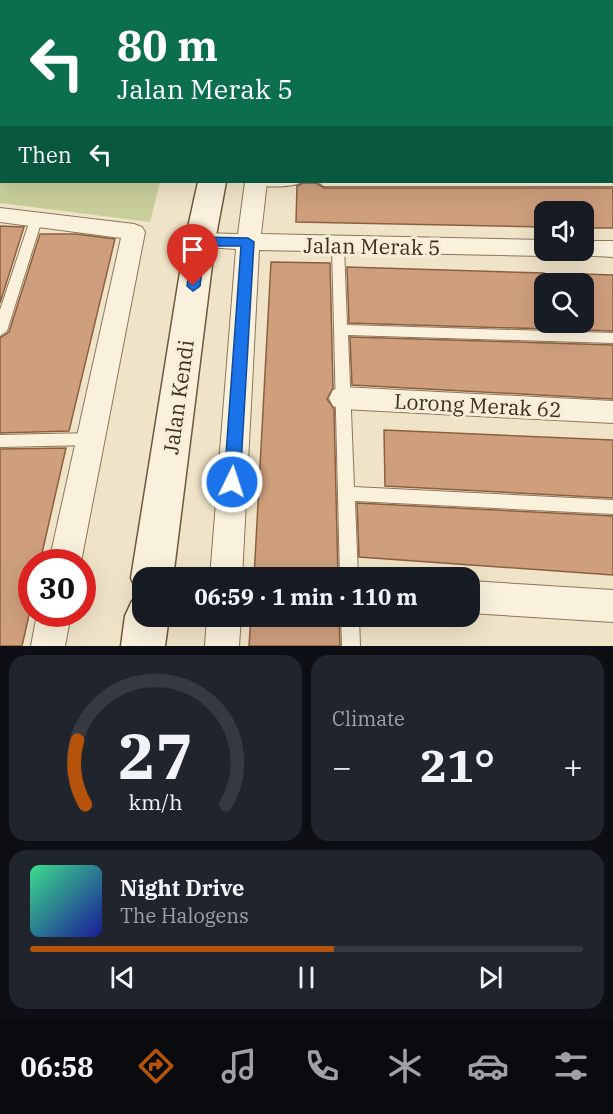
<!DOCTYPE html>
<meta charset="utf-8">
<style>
body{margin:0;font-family:"IBM Plex Serif",serif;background:#20242c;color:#f1f3f6;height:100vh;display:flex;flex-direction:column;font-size:22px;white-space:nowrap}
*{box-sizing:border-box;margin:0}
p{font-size:20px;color:#9ea1a6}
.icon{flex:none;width:33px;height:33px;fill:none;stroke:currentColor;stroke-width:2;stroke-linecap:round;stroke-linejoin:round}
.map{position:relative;height:646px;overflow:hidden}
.panel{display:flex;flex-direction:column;gap:9px;padding:9px;background:#0d0f14;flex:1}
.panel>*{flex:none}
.top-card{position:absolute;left:0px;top:0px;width:614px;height:183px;box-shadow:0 6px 24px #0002;background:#0b6e4f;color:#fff;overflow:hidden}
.tools{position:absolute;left:534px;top:201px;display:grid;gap:12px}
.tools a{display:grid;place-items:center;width:60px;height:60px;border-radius:12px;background:#171b24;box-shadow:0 6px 24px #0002;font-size:30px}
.speed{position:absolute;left:18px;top:549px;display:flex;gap:12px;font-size:30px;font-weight:700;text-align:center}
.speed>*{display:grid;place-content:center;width:78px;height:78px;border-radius:50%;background:#171b24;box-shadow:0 6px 24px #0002;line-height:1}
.speed .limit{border:9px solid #d22;background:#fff;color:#111}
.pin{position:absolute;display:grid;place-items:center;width:51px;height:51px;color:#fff;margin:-62px -26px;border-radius:50% 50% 50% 0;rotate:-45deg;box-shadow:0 0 6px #0007}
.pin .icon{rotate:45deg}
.me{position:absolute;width:66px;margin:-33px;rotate:4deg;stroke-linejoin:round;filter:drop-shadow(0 0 4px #0008)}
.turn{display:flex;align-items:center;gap:21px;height:126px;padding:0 18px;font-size:27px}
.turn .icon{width:78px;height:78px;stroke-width:2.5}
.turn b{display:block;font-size:42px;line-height:51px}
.then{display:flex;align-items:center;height:57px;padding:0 18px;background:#0003;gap:12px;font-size:22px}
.big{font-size:45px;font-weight:800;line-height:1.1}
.panel .card{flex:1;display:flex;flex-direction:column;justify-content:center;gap:9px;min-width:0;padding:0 21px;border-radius:18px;background:#20242c}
.panel .dial{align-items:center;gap:0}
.dial svg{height:156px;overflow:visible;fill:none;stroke:#363941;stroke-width:7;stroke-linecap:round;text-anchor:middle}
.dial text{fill:#f1f3f6;stroke:none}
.song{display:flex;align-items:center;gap:18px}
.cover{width:72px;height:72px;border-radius:9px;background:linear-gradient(135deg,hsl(150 70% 55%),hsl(240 70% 35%))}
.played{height:6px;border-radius:3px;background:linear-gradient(90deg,#b45309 55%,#363941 55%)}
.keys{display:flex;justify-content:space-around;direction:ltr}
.heat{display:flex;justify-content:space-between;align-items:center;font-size:33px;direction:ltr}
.panel .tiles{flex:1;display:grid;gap:9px;grid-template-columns:1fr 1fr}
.card:last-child{grid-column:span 2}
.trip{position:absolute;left:132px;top:567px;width:348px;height:60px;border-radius:18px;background:#171b24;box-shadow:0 6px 24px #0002;font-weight:800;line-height:60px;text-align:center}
.menu{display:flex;height:96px;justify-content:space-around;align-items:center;background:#090b0e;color:#9ea1a6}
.menu .icon{width:42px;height:42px}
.menu .active{color:#b45309}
.menu b{font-size:27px;color:#f1f3f6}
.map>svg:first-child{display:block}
.green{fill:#c9cf9b}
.building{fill:#cf9f7d;stroke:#8d5f41;stroke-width:1.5}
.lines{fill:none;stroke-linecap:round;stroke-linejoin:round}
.lane-casing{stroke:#8d765c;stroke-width:2}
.street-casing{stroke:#8d765c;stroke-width:2}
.secondary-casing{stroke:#6f573f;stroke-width:3}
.lane{fill:#faf1dc;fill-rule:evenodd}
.street{fill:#faf1dc;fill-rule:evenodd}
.secondary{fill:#faf1dc;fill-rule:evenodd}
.route{fill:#1a73e8;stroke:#114b97;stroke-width:1.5}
.labels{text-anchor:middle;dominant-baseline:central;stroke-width:6;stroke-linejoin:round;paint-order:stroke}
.street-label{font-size:21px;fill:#3d2e20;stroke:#f7eed8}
</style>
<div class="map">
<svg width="613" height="646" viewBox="0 0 613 646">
<rect width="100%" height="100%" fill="#f0e4c8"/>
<polygon class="green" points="0,0 206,0 2,2 2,182 160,182 150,222 0,203"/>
<g class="building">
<polygon points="303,183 316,183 324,188 613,188 613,228 584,228 584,212 544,212 544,227 296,222 297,186"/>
<polygon points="0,226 24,227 0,303"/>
<polygon points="40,234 76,234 115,239 69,431 0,433 0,338 9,332"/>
<polygon points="271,262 330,263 333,388 327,399 334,409 338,578 254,578"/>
<polygon points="347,267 544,273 544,322 584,322 584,274 613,275 613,331 349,323"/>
<polygon points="350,337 613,345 613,399 352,385"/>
<polygon points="384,430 613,440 613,498 385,486"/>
<polygon points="66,448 40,562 32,562 32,602 22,646 0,646 0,449"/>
<polygon points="357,503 613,516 613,575 359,557"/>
<polygon points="251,616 339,617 340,646 249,646"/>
</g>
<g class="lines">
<g class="lane-casing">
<g id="lane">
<rect x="339" y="0" width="8" height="2"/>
<rect x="612" y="16" width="1" height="6"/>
<rect x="612" y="89" width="1" height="6"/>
<polygon points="612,178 613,186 324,186 318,182 612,182"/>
<path d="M250,182H301C294,188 255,188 250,182Z"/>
<polygon points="36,216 42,220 7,331 0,336 0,310 30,220"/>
<polygon points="338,242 344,246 347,325 613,333 613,343 348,335 354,487 613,500 613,514 355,501 358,578 340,578 332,246"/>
<polygon points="91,433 96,435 99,439 96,443 91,445 0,447 0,435"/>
<polygon points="341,616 359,616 360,646 342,646"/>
</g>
</g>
<g class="street-casing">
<g id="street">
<rect x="271" y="0" width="16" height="2"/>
<rect x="395" y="0" width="16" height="2"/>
<rect x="612" y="50" width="1" height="10"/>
<rect x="612" y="131" width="1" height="12"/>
<polygon points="245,182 267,182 261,234 544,240 544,250 554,250 552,254 544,256 259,250 242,578 210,578 236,249 192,246 188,241 192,236 200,233 238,234"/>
<polygon points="0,208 134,224 142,227 145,232 81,562 49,562 121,238 0,222"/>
<polygon points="584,241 613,241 613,257 576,255 573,250 584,250"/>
<polygon points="343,387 613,401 613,423 343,409 333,406 329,398 333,390"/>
<polygon points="470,581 613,590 613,622 470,613"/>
<polygon points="37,614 71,614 65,646 31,646"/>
<polygon points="207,616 241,616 239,646 205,646"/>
</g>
</g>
<g class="secondary-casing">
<g id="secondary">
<rect x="238" y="0" width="22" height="2"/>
<polygon points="198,182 226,182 215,241 173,578 142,578 142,594 137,592 131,578 185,241"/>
<polygon points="142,597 142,616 169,616 165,646 121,646 125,616 132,601"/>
</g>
</g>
<use href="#lane" class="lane"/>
<use href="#street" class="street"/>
<use href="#secondary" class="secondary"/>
</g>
<polygon class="route" points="200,237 248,238 254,242 240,482 238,487 232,489 227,487 224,482 241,246 205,246 200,286 193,291 187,286 193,242"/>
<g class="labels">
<g class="street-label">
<text transform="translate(372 246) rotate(1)">Jalan Merak 5</text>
<text transform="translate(178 397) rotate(-82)">Jalan Kendi</text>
<text transform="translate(478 405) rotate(3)">Lorong Merak 62</text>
</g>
</g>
</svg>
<div class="tools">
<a><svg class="icon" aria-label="sound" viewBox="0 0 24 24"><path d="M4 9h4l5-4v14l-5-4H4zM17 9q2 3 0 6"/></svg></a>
<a><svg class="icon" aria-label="search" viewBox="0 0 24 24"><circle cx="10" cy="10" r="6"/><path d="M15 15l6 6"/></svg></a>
</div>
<div class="speed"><div class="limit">30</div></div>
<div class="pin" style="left:193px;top:286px;background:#d93025"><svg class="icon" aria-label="arrive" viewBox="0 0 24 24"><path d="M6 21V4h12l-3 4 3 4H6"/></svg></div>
<svg class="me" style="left:232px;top:482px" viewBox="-20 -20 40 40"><circle r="17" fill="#1a73e8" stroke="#fff" stroke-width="3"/><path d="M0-11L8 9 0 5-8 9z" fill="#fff"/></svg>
<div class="trip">06:59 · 1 min · 110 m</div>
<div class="top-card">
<div class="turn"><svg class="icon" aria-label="left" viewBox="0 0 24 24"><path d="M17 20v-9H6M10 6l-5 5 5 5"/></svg><div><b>80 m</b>Jalan Merak 5</div></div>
<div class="then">Then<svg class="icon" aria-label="left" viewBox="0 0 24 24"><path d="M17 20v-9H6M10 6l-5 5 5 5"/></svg></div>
</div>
</div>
<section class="panel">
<div class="tiles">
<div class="card dial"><svg viewBox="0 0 100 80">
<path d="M14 69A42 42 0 1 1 86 69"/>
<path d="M14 69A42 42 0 0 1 10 36" stroke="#b45309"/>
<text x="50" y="56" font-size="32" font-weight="700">27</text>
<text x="50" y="72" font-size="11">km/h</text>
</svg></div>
<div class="card"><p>Climate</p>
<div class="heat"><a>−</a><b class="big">21°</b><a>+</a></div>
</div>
<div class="card">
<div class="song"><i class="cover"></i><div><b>Night Drive</b><p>The Halogens</p></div></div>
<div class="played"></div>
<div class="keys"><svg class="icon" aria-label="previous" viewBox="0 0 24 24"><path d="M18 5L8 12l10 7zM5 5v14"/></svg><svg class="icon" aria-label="pause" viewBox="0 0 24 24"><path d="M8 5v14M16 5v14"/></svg><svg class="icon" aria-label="next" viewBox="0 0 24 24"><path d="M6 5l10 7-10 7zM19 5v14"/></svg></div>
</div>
</div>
</section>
<nav class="menu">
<b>06:58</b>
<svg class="icon active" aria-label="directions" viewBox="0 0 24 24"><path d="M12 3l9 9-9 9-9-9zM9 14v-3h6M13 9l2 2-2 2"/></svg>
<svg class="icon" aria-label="music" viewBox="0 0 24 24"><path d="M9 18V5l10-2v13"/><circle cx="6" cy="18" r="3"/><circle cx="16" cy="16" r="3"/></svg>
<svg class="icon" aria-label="phone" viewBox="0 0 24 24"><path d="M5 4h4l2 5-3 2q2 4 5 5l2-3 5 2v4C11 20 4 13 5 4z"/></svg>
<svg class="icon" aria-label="climate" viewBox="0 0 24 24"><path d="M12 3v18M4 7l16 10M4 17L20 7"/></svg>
<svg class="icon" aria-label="car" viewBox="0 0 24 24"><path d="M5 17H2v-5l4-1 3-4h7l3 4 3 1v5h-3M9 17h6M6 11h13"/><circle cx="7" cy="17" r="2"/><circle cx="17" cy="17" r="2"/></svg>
<svg class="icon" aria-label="filters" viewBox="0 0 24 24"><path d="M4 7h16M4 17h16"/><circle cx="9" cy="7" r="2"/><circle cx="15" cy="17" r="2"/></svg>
</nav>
